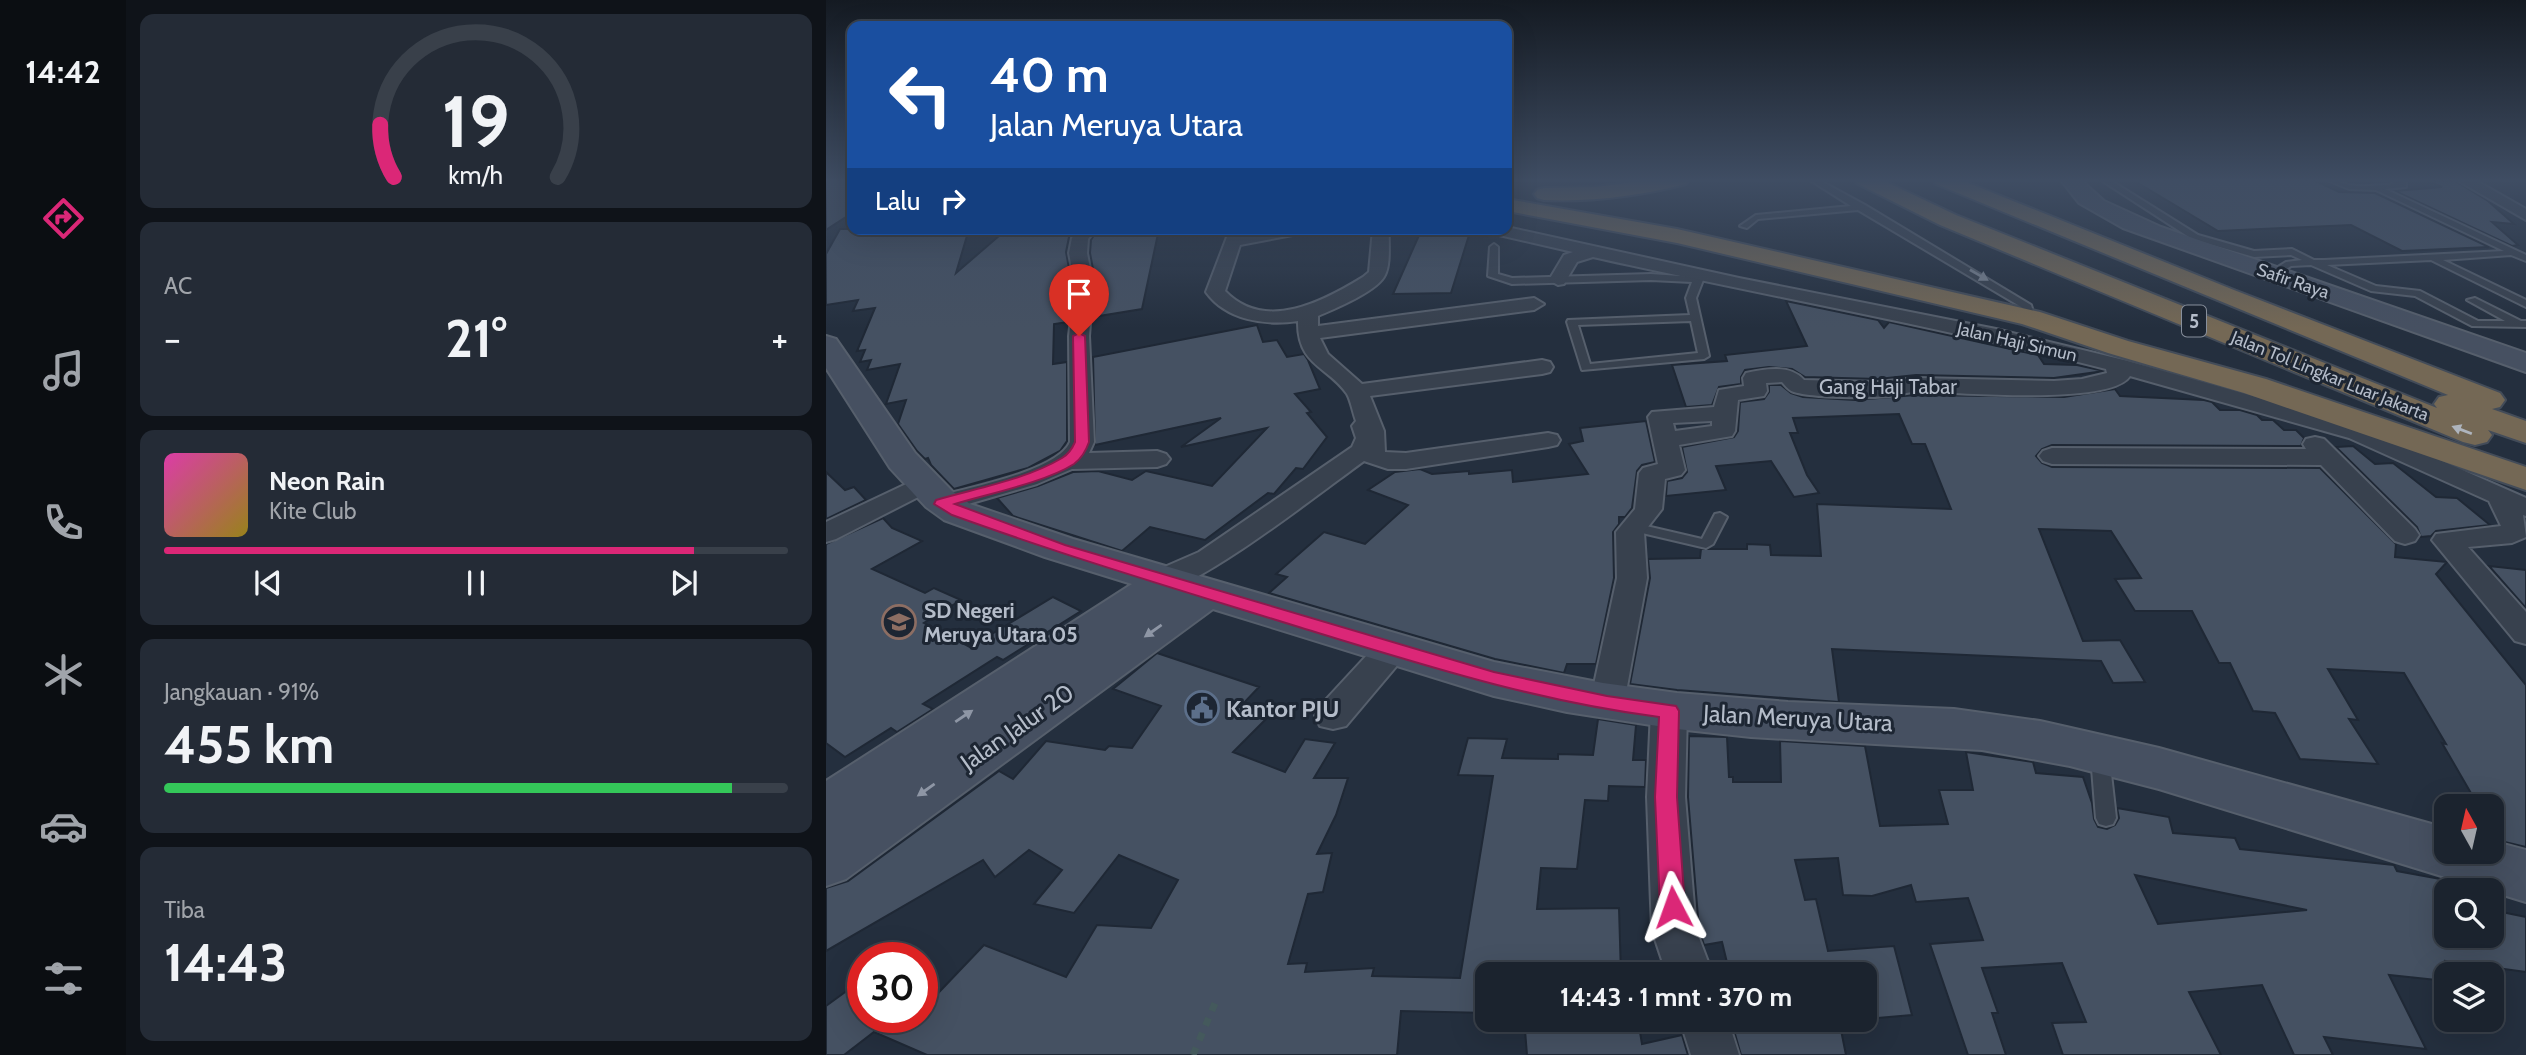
<!DOCTYPE html>
<html lang="id">
<meta charset="utf-8">
<style>
body{margin:0;font-family:Cabin,sans-serif;background:#242b36;color:#f1f3f6;height:100vh;display:flex;flex-direction:column;font-size:26px;white-space:nowrap}
*{box-sizing:border-box;margin:0}
p{font-size:23px;color:#a0a4aa}
.icon{flex:none;width:38px;height:38px;fill:none;stroke:currentColor;stroke-width:2;stroke-linecap:round;stroke-linejoin:round}
.map{position:relative;flex:1;overflow:hidden}
.side{display:flex;flex-direction:column;gap:14px;padding:14px;background:#0f1319;width:700px}
.side>*{flex:none}
.hud{position:absolute;left:21px;top:21px;width:665px;height:214px;border-radius:14px;box-shadow:0 7px 28px #0002,0 0 0 2px #39404a;background:#1a4fa0;color:#fff;overflow:hidden}
.needle{width:46px;rotate:352deg}
.fabs{position:absolute;left:1608px;top:794px;display:grid;gap:14px}
.fabs a{display:grid;place-items:center;width:70px;height:70px;border-radius:14px;background:#1b232e;box-shadow:0 7px 28px #0002,0 0 0 2px #39404a;font-size:35px}
.speed{position:absolute;left:21px;top:942px;display:flex;gap:14px;font-size:35px;font-weight:700;text-align:center}
.speed>*{display:grid;place-content:center;width:91px;height:91px;border-radius:50%;background:#1b232e;box-shadow:0 7px 28px #0002,0 0 0 2px #39404a;line-height:1}
.speed .limit{border:10px solid #d22;background:#fff;color:#111}
.pin{position:absolute;display:grid;place-items:center;width:60px;height:60px;color:#fff;margin:-72px -30px;border-radius:50% 50% 50% 0;rotate:-45deg;box-shadow:0 0 7px #0007}
.pin .icon{rotate:45deg}
.me{position:absolute;width:77px;margin:-38px;rotate:356deg;stroke-linejoin:round;filter:drop-shadow(0 0 5px #0008)}
.turn{display:flex;align-items:center;gap:24px;height:147px;padding:0 28px;font-size:32px}
.turn .icon{width:91px;height:91px;stroke-width:2.5}
.turn b{display:block;font-size:49px;line-height:60px}
.then{display:flex;align-items:center;height:66px;padding:0 28px;background:#0003;gap:14px;font-size:26px}
.big{font-size:52px;font-weight:700;line-height:1.1}
.side .card{flex:1;display:flex;flex-direction:column;justify-content:center;gap:10px;min-width:0;padding:0 24px;border-radius:14px;background:#242b36}
.side .dial{align-items:center;gap:0}
.dial svg{height:182px;overflow:visible;fill:none;stroke:#39404a;stroke-width:7;stroke-linecap:round;text-anchor:middle}
.dial text{fill:#f1f3f6;stroke:none}
.song{display:flex;align-items:center;gap:21px}
.cover{width:84px;height:84px;border-radius:10px;background:linear-gradient(135deg,hsl(320 70% 55%),hsl(50 70% 35%))}
.played{height:7px;border-radius:4px;background:linear-gradient(90deg,#db2777 85%,#39404a 85%)}
.keys{display:flex;justify-content:space-around;direction:ltr}
.heat{display:flex;justify-content:space-between;align-items:center;font-size:38px;direction:ltr}
.charge{height:10px;border-radius:5px;background:linear-gradient(90deg,#34c759 91%,#39404a 0)}
.trip{position:absolute;left:649px;top:962px;width:402px;height:70px;border-radius:14px;background:#1b232e;box-shadow:0 7px 28px #0002,0 0 0 2px #39404a;font-weight:700;line-height:70px;text-align:center}
main{display:flex;flex:1;min-height:0}
.menu{display:flex;flex-direction:column;width:126px;justify-content:space-around;align-items:center;background:#0b0e12;color:#a0a4aa}
.menu .icon{width:49px;height:49px}
.menu .current{color:#db2777}
.menu b{font-size:32px;color:#f1f3f6}
.map>svg:first-child{display:block}
.building{fill:#455162;stroke:#1f2835;stroke-width:2;fill-rule:evenodd}
.lines{fill:none;stroke-linecap:round;stroke-linejoin:round}
.lane-casing{stroke:#565f6c;stroke-width:4}
.street-casing{stroke:#565f6c;stroke-width:4}
.secondary-casing{stroke:#565f6c;stroke-width:4}
.highway-casing{stroke:#434c59;stroke-width:4}
.path{stroke:#44595c;stroke-width:7;stroke-dasharray:8 8;stroke-linecap:butt}
.lane{fill:#38414e;fill-rule:evenodd}
.street{fill:#38414e;fill-rule:evenodd}
.secondary{fill:#465061;fill-rule:evenodd}
.highway{fill:#746855;fill-rule:evenodd}
.oneway{fill:#7c8592}
.oneway2{fill:#aeb4bd}
.oneway3{fill:#8e96a5}
.route{fill:#db2777;stroke:#8e194d;stroke-width:2}
.labels{text-anchor:middle;dominant-baseline:central;stroke-width:6;stroke-linejoin:round;paint-order:stroke}
.far-street-label{font-size:18px;fill:#b4bcc9;stroke:#1d2633}
.shield{fill:#1d2633;stroke:#878f9c;stroke-width:2}
.shield-label{font-size:19px;font-weight:bold;fill:#b4bcc9}
.street-label{font-size:21px;fill:#b4bcc9;stroke:#1d2633}
.poi-label{font-size:21px;font-weight:bold;fill:#b4bcc9;stroke:#1d2633;text-anchor:start}
.near-poi-label{font-size:24px;font-weight:bold;fill:#b4bcc9;stroke:#1d2633;text-anchor:start}
.near-street-label{font-size:24px;fill:#b4bcc9;stroke:#1d2633}
</style>
<main>
<nav class="menu">
<b>14:42</b>
<svg class="icon current" aria-label="directions" viewBox="0 0 24 24"><path d="M12 3l9 9-9 9-9-9zM9 14v-3h6M13 9l2 2-2 2"/></svg>
<svg class="icon" aria-label="music" viewBox="0 0 24 24"><path d="M9 18V5l10-2v13"/><circle cx="6" cy="18" r="3"/><circle cx="16" cy="16" r="3"/></svg>
<svg class="icon" aria-label="phone" viewBox="0 0 24 24"><path d="M5 4h4l2 5-3 2q2 4 5 5l2-3 5 2v4C11 20 4 13 5 4z"/></svg>
<svg class="icon" aria-label="climate" viewBox="0 0 24 24"><path d="M12 3v18M4 7l16 10M4 17L20 7"/></svg>
<svg class="icon" aria-label="car" viewBox="0 0 24 24"><path d="M5 17H2v-5l4-1 3-4h7l3 4 3 1v5h-3M9 17h6M6 11h13"/><circle cx="7" cy="17" r="2"/><circle cx="17" cy="17" r="2"/></svg>
<svg class="icon" aria-label="filters" viewBox="0 0 24 24"><path d="M4 7h16M4 17h16"/><circle cx="9" cy="7" r="2"/><circle cx="15" cy="17" r="2"/></svg>
</nav>
<section class="side">
<div class="card dial"><svg viewBox="0 0 100 80">
<path d="M14 69A42 42 0 1 1 86 69"/>
<path d="M14 69A42 42 0 0 1 8 46" stroke="#db2777"/>
<text x="50" y="56" font-size="32" font-weight="700">19</text>
<text x="50" y="72" font-size="11">km/h</text>
</svg></div>
<div class="card"><p>AC</p>
<div class="heat"><a>−</a><b class="big">21°</b><a>+</a></div>
</div>
<div class="card">
<div class="song"><i class="cover"></i><div><b>Neon Rain</b><p>Kite Club</p></div></div>
<div class="played"></div>
<div class="keys"><svg class="icon" aria-label="previous" viewBox="0 0 24 24"><path d="M18 5L8 12l10 7zM5 5v14"/></svg><svg class="icon" aria-label="pause" viewBox="0 0 24 24"><path d="M8 5v14M16 5v14"/></svg><svg class="icon" aria-label="next" viewBox="0 0 24 24"><path d="M6 5l10 7-10 7zM19 5v14"/></svg></div>
</div>
<div class="card"><p>Jangkauan · 91%</p><b class="big">455 km</b><div class="charge"></div></div>
<div class="card"><p>Tiba</p><b class="big">14:43</b></div>
</section>
<div class="map">
<svg width="1700" height="1055" viewBox="0 0 1700 1055">
<rect width="100%" height="100%" fill="#242f3e"/>
<g class="building">
<polygon points="0,180 26,180 26,213 0,230"/>
<polygon points="1307,180 1488,180 1513,192 1549,193 1663,247 1576,251 1525,225 1392,231"/>
<polygon points="1602,181 1629,181 1662,201 1688,224 1666,222 1692,245 1686,246 1569,191 1616,187"/>
<polygon points="14,229 143,229 130,273 181,229 249,229 243,237 240,252 246,285 242,322 228,324 227,364 241,362 241,441 234,451 202,468 128,489 105,465 102,458 99,459 91,451 72,424 80,400 60,404 74,364 41,370 45,360 34,362 39,350 31,351 49,308 27,311 32,300 0,305 0,254"/>
<polygon points="272,229 333,229 316,309 267,317 270,285 264,253 265,240"/>
<polygon points="644,232 625,293 567,294 594,233"/>
<polygon points="960,301 1052,320 1058,328 1063,322 1212,355 1218,364 1251,365 1278,371 1228,378 1090,375 1052,379 979,377 966,369 943,367 919,370 915,377 915,384 893,387 886,405 860,407 846,365 901,361 899,355 981,346"/>
<polygon points="431,325 437,342 451,340 461,357 478,354 482,360 494,389 469,394 485,412 481,413 501,437 477,469 470,468 448,494 442,493 379,540 324,527 296,551 187,516 171,498 212,486 247,472 272,471 306,480 320,471 386,486 441,428 355,447 395,418 269,445 267,357"/>
<polygon points="943,385 955,385 965,393 977,397 1029,400 1090,395 1238,397 1289,389 1294,396 1378,400 1386,402 1394,410 1414,410 1431,415 1436,420 1447,420 1458,430 1470,430 1478,438 1475,446 1226,445 1216,449 1210,456 1216,463 1226,467 1494,468 1570,544 1569,557 1621,562 1610,574 1700,685 1700,847 1666,839 1666,807 1653,807 1616,743 1620,744 1578,673 1502,669 1532,720 1523,719 1552,764 1474,759 1449,713 1427,711 1404,663 1393,663 1366,611 1309,611 1289,579 1315,578 1285,531 1213,529 1257,641 1294,640 1319,682 1287,683 1275,661 1006,649 1013,702 851,690 804,684 824,578 822,559 874,558 875,549 921,549 921,544 944,545 945,555 995,556 991,504 1125,509 1099,444 1086,444 1073,414 967,418 972,433 964,433 981,475 993,493 968,497 945,461 890,466 900,490 840,496 841,481 856,478 861,472 856,447 908,437 912,431 914,402 938,399 943,392"/>
<polygon points="820,421 829,462 816,465 811,471 806,508 799,517 793,517 793,524 787,532 788,578 770,664 741,664 738,673 669,659 443,593 461,577 450,574 498,532 539,544 582,505 542,490 569,472 594,469 606,474 643,471 643,474 686,470 687,482 762,474 743,444 757,441 754,428"/>
<polygon points="1527,446 1549,464 1567,463 1610,497 1631,498 1664,525 1610,531 1605,536 1595,537 1591,527 1510,447"/>
<polygon points="0,472 19,490 28,487 40,500 0,519"/>
<polygon points="57,518 66,528 96,541 46,569 99,593 108,588 135,600 98,623 144,647 227,597 255,611 177,660 171,657 97,704 107,709 71,732 65,728 19,757 0,743 0,544"/>
<polygon points="1663,566 1700,570 1700,608"/>
<polygon points="331,653 433,687 414,707 443,716 407,752 459,772 479,739 509,743 488,778 522,778 510,815 491,854 506,853 497,892 482,894 462,964 481,963 479,972 548,968 546,976 634,978 667,776 632,775 642,738 681,739 676,758 732,759 732,754 767,755 772,719 810,725 807,760 820,760 819,787 783,786 782,801 759,800 751,869 715,868 711,909 793,908 795,975 662,975 662,1013 575,1011 571,1055 101,1055 48,1032 18,1055 0,1055 0,1006 37,979 37,1017 96,1017 96,1010 158,945 240,977 271,925 325,928 352,880 293,855 248,913 208,904 236,870 203,850 169,877 157,860 0,951 0,888 22,881 173,771 187,779 220,741 279,750 283,746 306,748 335,706 287,689"/>
<path d="M863,736L901,737L903,777H907V782H955L954,741L1039,746L1054,826L1122,824L1113,790H1147L1140,752L1207,762L1210,773L1257,777L1266,803L1268,819L1272,827L1281,829L1289,825L1293,818L1291,808L1343,817L1347,833L1409,838L1414,849L1568,865L1571,871L1620,880V936H1666V910L1700,917V972L1619,961L1620,981L1563,975L1600,1049L1498,1037L1507,1055H1468L1436,985L1363,992L1395,1055H1237L1226,1023L1260,1022L1236,963L1156,968L1172,1013H1166L1180,1055H1142L1104,944L1157,940L1142,898L1090,902L1085,885L1046,896L1017,895L1012,858L969,860L979,900L990,899L1002,951L1068,946L1086,1015L1040,1019V975H904L896,942L878,945L873,929L862,797ZM1309,875L1481,910L1332,924Z"/>
<polygon points="730,1020 812,1020 816,1044 856,1035 862,1055 701,1055 699,1030 730,1024"/>
<polygon points="905,1020 1013,1020 1020,1055 915,1055"/>
</g>
<g class="lines">
<g class="lane-casing">
<g id="lane">
<polygon points="984,180 993,180 1039,205 1205,305 1209,318 1200,320 1197,308 1032,210 932,219 921,228 914,226 930,215 1025,206"/>
<path d="M1275,180H1284L1372,235L1428,251L1466,249L1488,260H1498L1678,251L1550,190L1523,189L1501,180C1509,180 1515,183 1523,185C1538,188 1554,185 1569,184L1565,180H1574L1580,183V187L1559,189L1700,255V261L1685,255L1617,260L1700,300V307L1605,260L1501,265L1550,286L1594,291L1652,321H1679L1641,300L1649,298L1695,321H1700V327L1646,326L1589,296L1545,291L1485,265L1465,266L1450,276H1444V272L1460,262L1476,260L1465,255L1428,257L1366,239Z"/>
<path d="M668,244L672,247V274L686,278L825,274L869,277L871,273H877L879,275L870,298L883,356L878,359L756,370L741,322L742,320L864,315L860,298L866,282L825,280L686,284L662,276L664,247ZM865,321L872,353L764,364L752,325Z"/>
<polygon points="894,513 901,517 887,544 880,548 816,533 804,536 797,532 799,529 816,525 876,539 889,514"/>
<polygon points="1274,749 1281,751 1283,756 1290,818 1287,824 1280,826 1273,824 1270,818 1265,756 1267,751"/>
</g>
</g>
<g class="street-casing">
<g id="street">
<polygon points="1631,180 1649,180 1700,209 1700,220"/>
<path d="M681,227L913,278L1170,329L1298,360L1541,428L1700,498V516L1697,515L1700,537L1686,543L1642,547L1700,612V644L1689,641L1606,540L1610,534L1675,526L1663,501L1523,438L1304,376C1284,407 1128,391 1090,392C1081,392 1073,395 1064,396C1042,398 988,398 968,392C962,390 960,386 956,382L940,383L941,391L938,396L912,400L909,431L906,436L853,445L859,470L855,475L839,479L836,509L818,532L821,578L798,703L793,712L781,716L769,712L764,703L791,578L790,532L809,509L813,473L817,468L832,464L822,417L826,412L888,407L893,390L918,386L917,378L920,373C939,369 964,364 978,380L1052,382L1090,378L1228,381L1256,379L1281,373L1280,369C1110,326 938,295 767,257L751,262L738,284L732,285L723,280L738,255L747,252L660,232L658,229ZM886,421V426L849,431L847,423Z"/>
<path d="M253,229H270L262,239L261,253L267,285L263,336L268,442L263,453L331,451L340,454L344,459L340,464L331,467L246,469L211,484L115,512L105,510L101,504L105,498C136,489 231,472 244,442L243,336L249,285L243,253L246,238Z"/>
<path d="M444,229H480L472,234L414,245L399,291C439,333 498,301 537,277L543,272L547,229H563C562,243 565,263 559,275C552,291 508,309 492,316V326L708,298L718,304L708,310L494,338L502,354L536,384L716,360L724,362L727,367L724,372L716,374L544,396L558,431L559,452L580,453L722,433L731,435L734,440L731,445L722,447L580,469H562L538,461C503,486 372,589 338,589C334,589 331,587 327,586L323,579L327,572L373,552L526,447L530,438L526,426L530,421C527,413 525,401 521,394C502,366 471,366 472,321C439,326 400,320 380,292L401,237Z"/>
<polygon points="1489,437 1498,439 1589,529 1593,535 1589,541 1579,544 1569,541 1495,465 1226,464 1217,461 1213,456 1217,451 1226,448 1480,449 1477,444 1480,439"/>
<polygon points="95,477 104,479 108,485 104,491 10,539 0,542 0,522"/>
<polygon points="567,637 579,640 583,648 579,656 520,726 507,729 494,726 489,716 494,706 555,640"/>
<polygon points="843,698 855,702 861,711 859,797 870,930 887,975 841,975 826,930 821,797 825,711 831,702"/>
<polygon points="854,1020 902,1020 913,1055 865,1055"/>
</g>
</g>
<g class="secondary-casing">
<g id="secondary">
<polygon points="1235,180 1255,180 1278,201 1335,227 1700,353 1700,372 1297,228 1253,203"/>
<polygon points="0,336 10,339 89,453 126,491 144,504 247,539 668,662 777,683 851,693 962,702 1128,709 1214,721 1333,748 1620,828 1620,852 1666,852 1666,841 1700,850 1700,902 1333,789 1244,766 1156,750 925,737 851,729 741,712 668,696 387,609 20,879 0,886 0,781 306,584 219,557 118,520 100,507 64,468 0,368"/>
</g>
</g>
<g class="highway-casing">
<g id="highway">
<path d="M825,180H863L860,184C813,196 767,202 718,200L711,198L708,194L711,190L718,188L769,187Z"/>
<polygon points="1029,180 1056,180 1130,215 1611,408 1608,404 1613,397 1622,395 1110,184 1107,180 1135,180 1408,290 1674,393 1679,400 1674,407 1666,409 1700,421 1700,443 1662,430 1666,435 1661,442 1649,445 1637,442 1114,225 1032,184"/>
<polygon points="681,199 851,229 1214,312 1302,341 1440,379 1700,467 1700,490 1418,393 1282,353 1196,324 851,243 681,211"/>
</g>
</g>
<polyline class="path" points="367,1055 390,1001"/>
<use href="#lane" class="lane"/>
<use href="#street" class="street"/>
<use href="#secondary" class="secondary"/>
<use href="#highway" class="highway"/>
</g>
<defs><path id="oneway-solid" d="M-6-.8H1V-3.2L6.5 0L1 3.2V.8H-6Z" transform="scale(1.75)"/></defs>
<use class="oneway" href="#oneway-solid" transform="translate(1153 275) rotate(30)"/>
<use class="oneway2" href="#oneway-solid" transform="translate(1636 430) rotate(-159)"/>
<g class="oneway3">
<use href="#oneway-solid" transform="translate(327 631) rotate(145)"/>
<use href="#oneway-solid" transform="translate(138 716) rotate(-34)"/>
<use href="#oneway-solid" transform="translate(100 790) rotate(145)"/>
</g>
<linearGradient id="sky" x2="0" y2="1"><stop stop-color="#141a22"/><stop offset="0.55" stop-color="#3f4d63"/><stop offset="1" stop-color="#3f4d63" stop-opacity="0"/></linearGradient>
<rect width="1700" height="328" fill="url(#sky)"/>
<path class="route" d="M253,333L259,336L263,442C260,451 256,458 248,464C220,482 162,494 129,504L239,545L668,672L781,696L850,706L853,711L851,797L859,907L855,915L847,918L838,915L834,907L829,797L833,717C709,701 598,665 479,629C360,592 242,557 126,515L108,504L110,500C151,488 199,480 236,458C243,454 246,449 249,442L247,336Z"/>
<defs>
<g id="school-ring" transform="scale(1.75)"><circle r="9.5" fill="#1d2633" stroke="#8d6e63" stroke-width="1.5"/><path d="M0-5L7-2L0 1L-7-2ZM-4 1L0 2.5L4 1V4Q0 6-4 4Z" fill="#8d6e63"/></g>
<g id="civic-ring" transform="scale(1.75)"><circle r="9.5" fill="#1d2633" stroke="#5c6f8a" stroke-width="1.5"/><path d="M-.6-6.5H3V-4.5H.6V-3L4-1V1h2V6H-6V1h2V-1L-.6-3ZM-1.2 2.5V6h2.4V2.5Z" fill="#5c6f8a"/></g>
</defs>
<g fill-rule="evenodd">
<use href="#school-ring" x="73" y="622"/>
<use href="#civic-ring" x="376" y="708"/>
</g>
<g class="labels">
<g class="far-street-label">
<text transform="translate(1467 281) rotate(19)">Safir Raya</text>
<text transform="translate(1191 342) rotate(13)">Jalan Haji Simun</text>
<text transform="translate(1504 376) rotate(22)">Jalan Tol Lingkar Luar Jakarta</text>
</g>
<rect class="shield" x="1356" y="305.5" width="24" height="31" rx="5"/>
<g class="shield-label">
<text x="1368" y="321">5</text>
</g>
<g class="street-label">
<text x="1062" y="386">Gang Haji Tabar</text>
</g>
<g class="poi-label">
<text x="98" y="610">SD Negeri<tspan x="98" dy="24">Meruya Utara 05</tspan></text>
</g>
<g class="near-poi-label">
<text x="400" y="708">Kantor PJU</text>
</g>
<g class="near-street-label">
<text transform="translate(972 718) rotate(3)">Jalan Meruya Utara</text>
<text transform="translate(191 727) rotate(-35)">Jalan Jalur 20</text>
</g>
</g>
</svg>
<div class="fabs">
<a><svg class="needle" viewBox="-14 -14 28 28"><path d="M0-13l5 13h-10z" fill="#e53935"/><path d="M0 13l5-13h-10z" fill="#a0a4aa"/></svg></a>
<a><svg class="icon" aria-label="search" viewBox="0 0 24 24"><circle cx="10" cy="10" r="6"/><path d="M15 15l6 6"/></svg></a>
<a><svg class="icon" aria-label="layers" viewBox="0 0 24 24"><path d="M12 4l9 5-9 5-9-5zM3 14l9 5 9-5"/></svg></a>
</div>
<div class="speed"><div class="limit">30</div></div>
<div class="pin" style="left:253px;top:336px;background:#d93025"><svg class="icon" aria-label="arrive" viewBox="0 0 24 24"><path d="M6 21V4h12l-3 4 3 4H6"/></svg></div>
<svg class="me" style="left:847px;top:907px" viewBox="-20 -20 40 40"><path d="M0-17L14 15 0 8-14 15z" fill="#db2777" stroke="#fff" stroke-width="4"/></svg>
<div class="trip">14:43 · 1 mnt · 370 m</div>
<div class="hud">
<div class="turn"><svg class="icon" aria-label="left" viewBox="0 0 24 24"><path d="M17 20v-9H6M10 6l-5 5 5 5"/></svg><div><b>40 m</b>Jalan Meruya Utara</div></div>
<div class="then">Lalu<svg class="icon" aria-label="right" viewBox="0 0 24 24"><path d="M7 20v-9h11M14 6l5 5-5 5"/></svg></div>
</div>
</div>
</main>
